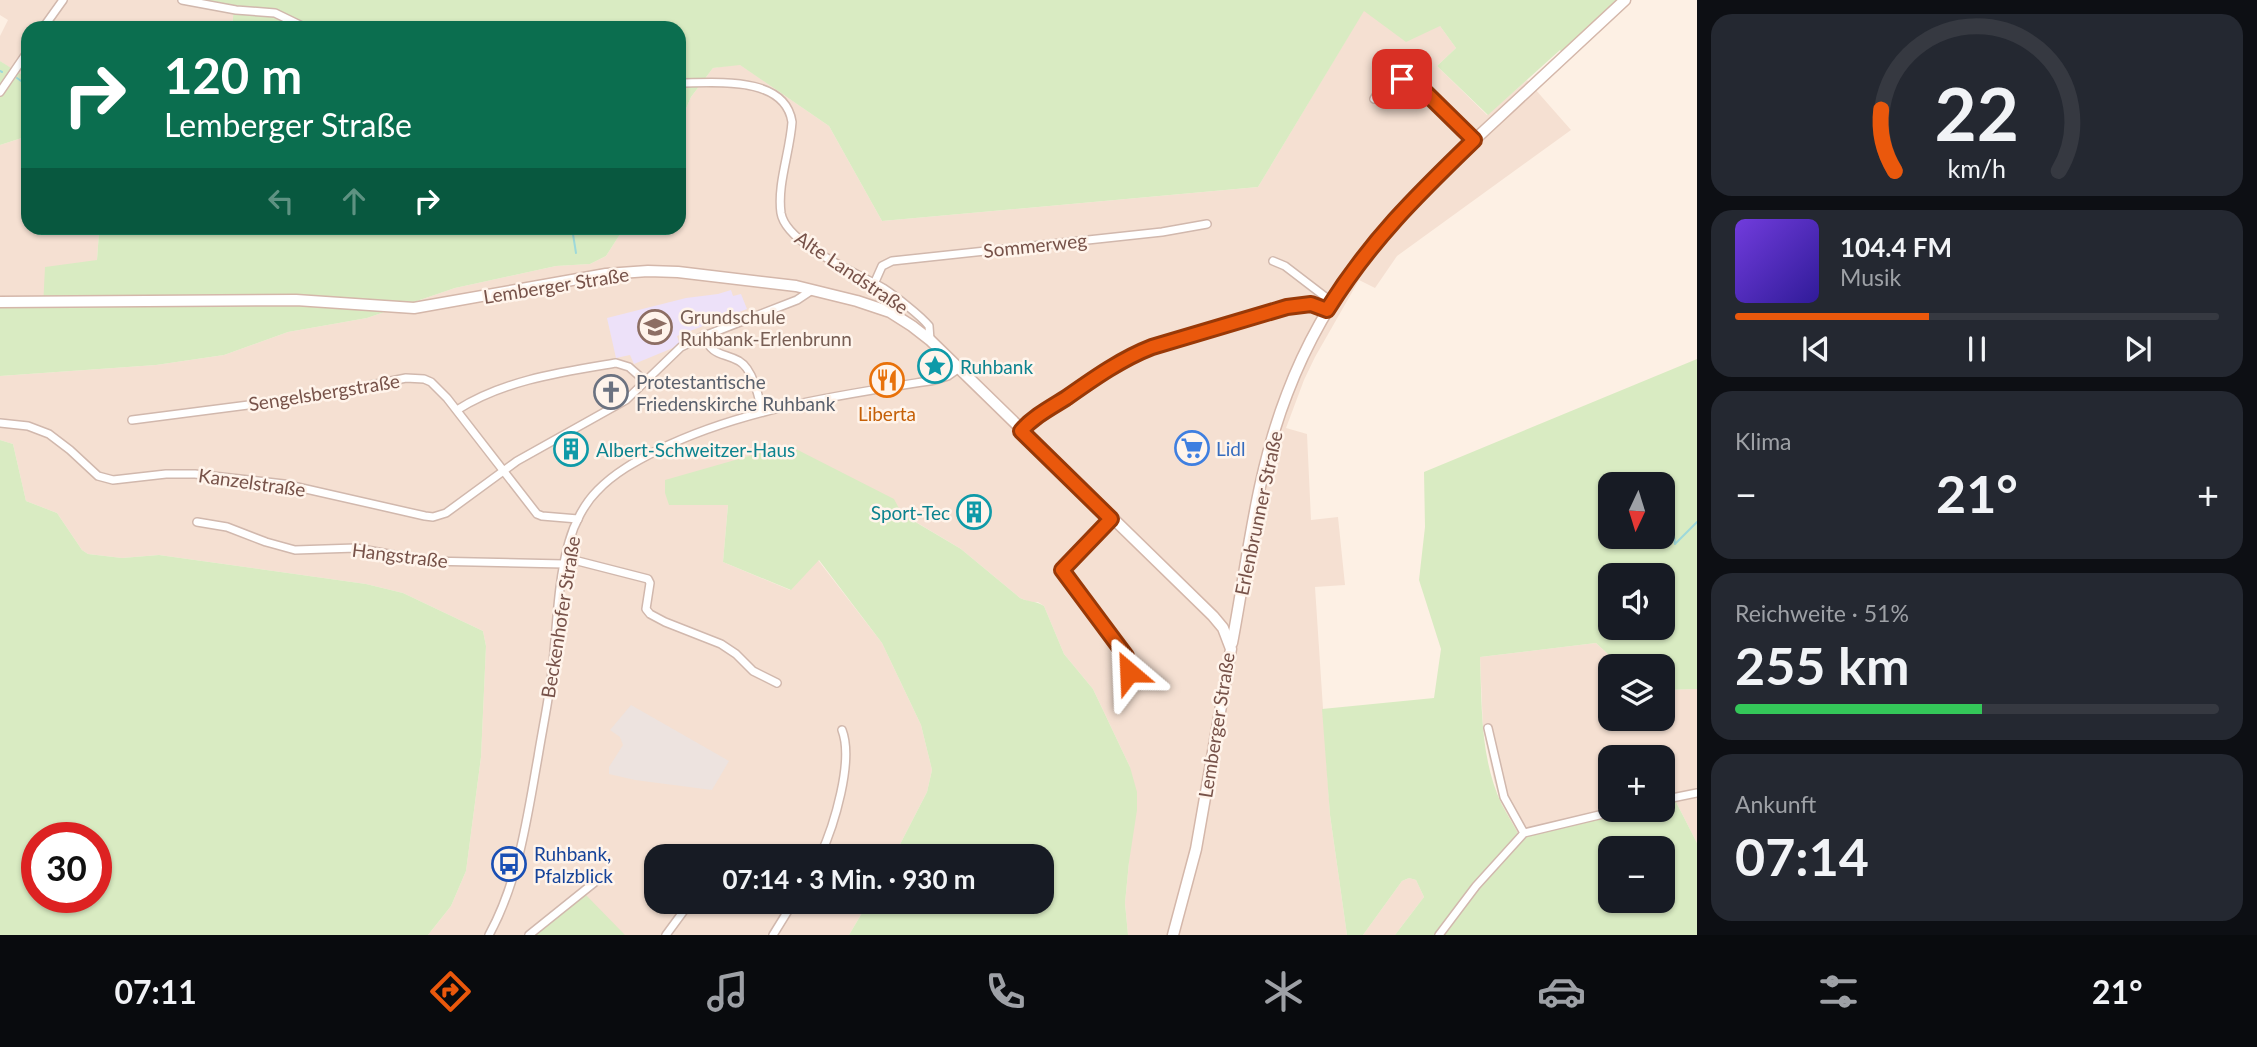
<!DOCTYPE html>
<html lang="de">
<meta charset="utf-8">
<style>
body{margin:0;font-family:Lato,sans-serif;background:#242831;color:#f1f3f6;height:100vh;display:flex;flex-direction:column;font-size:26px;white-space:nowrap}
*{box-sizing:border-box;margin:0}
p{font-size:23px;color:#9ea1a6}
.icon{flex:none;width:38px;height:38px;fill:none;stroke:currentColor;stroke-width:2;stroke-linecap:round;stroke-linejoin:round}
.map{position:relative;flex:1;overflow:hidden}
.side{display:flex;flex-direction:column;gap:14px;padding:14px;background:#0d0f14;width:560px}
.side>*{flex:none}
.hud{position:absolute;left:21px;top:21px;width:665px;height:214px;border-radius:21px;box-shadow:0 2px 5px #0004;background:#0b6e4f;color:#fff;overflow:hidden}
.needle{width:46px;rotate:184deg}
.fabs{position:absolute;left:1598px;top:472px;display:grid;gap:14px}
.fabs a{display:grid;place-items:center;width:77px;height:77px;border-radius:14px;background:#171b24;box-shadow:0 2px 5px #0004;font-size:35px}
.speed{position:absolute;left:21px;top:822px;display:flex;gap:14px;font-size:35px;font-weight:700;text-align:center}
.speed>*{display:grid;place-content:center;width:91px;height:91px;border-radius:50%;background:#171b24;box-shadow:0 2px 5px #0004;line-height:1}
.speed .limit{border:10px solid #d22;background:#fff;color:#111}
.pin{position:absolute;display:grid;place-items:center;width:60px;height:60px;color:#fff;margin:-30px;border-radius:14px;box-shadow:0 4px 10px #0006}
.me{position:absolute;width:77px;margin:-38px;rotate:334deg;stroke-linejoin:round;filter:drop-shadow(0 0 5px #0008)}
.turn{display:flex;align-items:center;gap:24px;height:147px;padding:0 28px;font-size:32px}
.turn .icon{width:91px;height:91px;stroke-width:2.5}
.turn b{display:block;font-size:49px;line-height:60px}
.lanes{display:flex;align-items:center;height:66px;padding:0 28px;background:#0003;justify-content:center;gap:35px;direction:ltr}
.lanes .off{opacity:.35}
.big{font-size:52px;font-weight:700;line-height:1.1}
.side .widget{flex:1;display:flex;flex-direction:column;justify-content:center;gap:10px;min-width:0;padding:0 24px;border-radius:21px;background:#242831}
.side .dial{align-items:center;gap:0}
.dial svg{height:182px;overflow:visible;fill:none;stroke:#363941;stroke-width:7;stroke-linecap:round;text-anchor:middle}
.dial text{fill:#f1f3f6;stroke:none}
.song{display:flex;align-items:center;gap:21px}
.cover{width:84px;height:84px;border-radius:10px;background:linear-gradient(135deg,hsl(260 70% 55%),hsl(250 70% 35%))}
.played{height:7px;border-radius:4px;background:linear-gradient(90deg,#ea580c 40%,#363941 40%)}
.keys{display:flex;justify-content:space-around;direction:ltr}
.heat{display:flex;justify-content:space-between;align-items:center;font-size:38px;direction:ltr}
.charge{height:10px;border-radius:5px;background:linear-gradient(90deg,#34c759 51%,#363941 0)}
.trip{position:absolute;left:644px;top:844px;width:410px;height:70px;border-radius:21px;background:#171b24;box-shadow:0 2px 5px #0004;font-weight:700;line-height:70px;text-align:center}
.tab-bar{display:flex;height:112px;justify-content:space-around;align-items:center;background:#090b0e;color:#9ea1a6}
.tab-bar .icon{width:49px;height:49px}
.tab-bar .current{color:#ea580c}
.tab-bar b{font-size:32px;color:#f1f3f6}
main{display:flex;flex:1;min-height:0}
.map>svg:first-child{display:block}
.residential{fill:#f5e0d2}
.industrial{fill:#ede3df}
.education{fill:#ede1f9}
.green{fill:#d9ebc2;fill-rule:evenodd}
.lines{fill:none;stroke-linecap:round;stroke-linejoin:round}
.stream{stroke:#9ed9da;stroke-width:2}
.street-casing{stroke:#d1b8ad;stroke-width:10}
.secondary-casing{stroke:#d4b7aa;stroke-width:13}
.street{stroke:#fff;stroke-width:7}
.secondary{stroke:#fff;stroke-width:10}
.route-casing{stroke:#983908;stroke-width:18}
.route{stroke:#ea580c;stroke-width:12}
.labels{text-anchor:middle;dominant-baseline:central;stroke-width:5;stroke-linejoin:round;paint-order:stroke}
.street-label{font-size:19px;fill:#775249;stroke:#fff4eb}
.education-label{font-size:19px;fill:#785e54;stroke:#fff4eb;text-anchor:start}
.culture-label{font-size:19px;fill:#0d838f;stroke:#fff4eb;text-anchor:start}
.worship-label{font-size:19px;fill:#5b616d;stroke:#fff4eb;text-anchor:start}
.food-label{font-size:19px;fill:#c56008;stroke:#fff4eb}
.shop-label{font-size:19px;fill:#366cbe;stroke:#fff4eb;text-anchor:start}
.transit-label{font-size:19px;fill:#164399;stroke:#fff4eb;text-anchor:start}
</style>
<main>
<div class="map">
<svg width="1697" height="935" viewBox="0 0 1697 935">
<rect width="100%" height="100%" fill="#fdf0e4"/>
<g class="residential">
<polygon points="0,0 193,0 234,7 232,28 28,28 28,71 22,76 0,61 0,36 8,20 0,15"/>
<polygon points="1364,10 1440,26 1456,48 1437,66 1487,115 1527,80 1571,130 1397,256 1375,288 1359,280 1315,357 1304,380 1286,428 1307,434 1311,520 1338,517 1345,585 1315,587 1330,815 1347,935 1128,935 1125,903 1129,862 1130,767 1093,689 1064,654 1044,606 1038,602 1030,602 1020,598 961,549 787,445 741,459 670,505 728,505 723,562 790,590 818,560 882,643 921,725 932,770 927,792 894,856 656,856 656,901 869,901 849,935 428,935 451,906 466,871 481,757 486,646 483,631 403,593 366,584 159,555 122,558 88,554 82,550 57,513 26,501 13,444 0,440 0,376 156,365 224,355 288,332 367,318 455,288 556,266 590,264 606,256 624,228 679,228 679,125 691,97 713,68 739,64 829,126 882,221 1258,187"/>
<polygon points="28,136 28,228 99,232 97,260 44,307 0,308 0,145"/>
<polygon points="1596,643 1609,655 1612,667 1610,667 1610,719 1662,719 1663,690 1697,689 1697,843 1675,800 1663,803 1662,758 1610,758 1610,810 1629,810 1521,839 1501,803 1494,780 1483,729 1480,657"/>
<polygon points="1409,878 1416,880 1424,897 1395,935 1363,935 1402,881"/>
</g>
<polygon class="industrial" points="631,705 729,761 712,790 635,780 609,774 609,767 623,745 620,737 610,730"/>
<polygon class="education" points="731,290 733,296 741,294 747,309 677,336 680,345 634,364 630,355 616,358 607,318 686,298 718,294"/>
<g class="green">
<polygon points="193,0 1618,0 1562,53 1560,50 1488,115 1437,66 1456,48 1440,26 1406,42 1364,11 1258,187 882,221 829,126 740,65 713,68 691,97 679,125 679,28 232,28 234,7"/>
<polygon points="0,61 22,75 28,71 28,136 0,145"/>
<polygon points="51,228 184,228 237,234 239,228 624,228 606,256 590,264 556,266 455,288 367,318 288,332 224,355 156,365 0,376 0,308 43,307 45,267 97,260 99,232 51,230"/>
<path d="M1697,359V689L1663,690L1662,667H1612L1609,655L1596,643L1480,657C1482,706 1480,759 1502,805C1508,816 1515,827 1521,839L1525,835L1629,810H1662L1663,803L1675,800L1697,843V935H1395L1424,897L1416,880L1409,878L1402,881L1363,935H1347L1330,815L1322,709L1434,698L1441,649L1419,580L1425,527L1424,472ZM1610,485H1662V537H1610ZM1610,576H1662V628H1610ZM1610,849H1662V901H1610Z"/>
<path d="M0,440L13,444L26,501L57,513L82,550L88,554L122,558L159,555L366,584L403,593L483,631L486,646L481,757L466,871L451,906L428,935H0ZM37,838H96V898H37Z"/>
<path d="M788,445L894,499L902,514L961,549L1020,598C1028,602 1037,601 1044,606L1064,654L1093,689L1130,767L1137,792V810L1129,862L1125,903L1128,935H849L869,901H1041V856H894L927,792L932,770L921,725L882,643L819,560L791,590L723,562L728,505H669L665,493V480Z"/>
<polygon points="584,893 625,935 533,935"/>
</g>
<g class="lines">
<g class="stream">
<polyline points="0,71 2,72"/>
<polyline points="17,78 28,86"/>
<polyline points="572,228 576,253"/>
<polyline points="1662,519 1673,530 1675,544 1697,522"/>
</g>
<g class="street-casing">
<g id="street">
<polyline points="182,0 236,10 275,13 306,28"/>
<polyline points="43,28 63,0"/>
<path d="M679,83C714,83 785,75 792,122C790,152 777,184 781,213C786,244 857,273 883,288C895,296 920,315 929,326L930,340"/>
<polyline points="0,92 28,51"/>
<path d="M1374,99C1403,48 1451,116 1474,140"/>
<polyline points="1273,261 1285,266 1332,302"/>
<polyline points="874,284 882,266 892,261 1162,232 1207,224"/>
<path d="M704,336C713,357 722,352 739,361C753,369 759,397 762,412"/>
<path d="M457,410C504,380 562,372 616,363L629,367L646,382"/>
<polyline points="132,420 311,397 406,378 424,379 431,382 447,398 537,514 542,516 578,519"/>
<polyline points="0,423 28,426 49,434 70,450 98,476 113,480 166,474 195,474 284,484 425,516 433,517 446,513 517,461 626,400 681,347 704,336 797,300 812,290"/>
<path d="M1022,431C1033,417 1050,408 1066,397C1093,379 1121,359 1152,347L1287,307L1310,304L1327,310"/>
<polyline points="1111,519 1062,570 1126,656 1130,672"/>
<polyline points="197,522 227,527 266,542 295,550 356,548 427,561 564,564"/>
<polyline points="566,558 648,579 650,583 646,609 650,614 665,622 721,644 736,654 753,671 777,683"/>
<polyline points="1488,728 1504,797 1524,833"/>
<polyline points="1662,800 1697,793"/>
<path d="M820,856C834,826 854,761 842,730"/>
<path d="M489,935C519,880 527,818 538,757C543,726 550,694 553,663C557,623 558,580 569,542C574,524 584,504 597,491C614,473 636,461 658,450C744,408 841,395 935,380L948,376L958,369"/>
<polyline points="529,935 595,882"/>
<polyline points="666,935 691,901"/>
<polyline points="773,935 794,901"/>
<polyline points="1439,935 1476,886 1524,833 1620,810"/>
</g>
</g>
<g class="secondary-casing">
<g id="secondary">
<polyline points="0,302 296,300 414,308 606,274 648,271 678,272 796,286 857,301 890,312 912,326 930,340 1213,616 1223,628 1231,649 1196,849 1173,935"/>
<path d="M1232,643C1248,559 1256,474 1287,394C1332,275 1406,203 1497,119C1540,79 1582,40 1625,0"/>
</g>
</g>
<use href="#street" class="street"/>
<use href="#secondary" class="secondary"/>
</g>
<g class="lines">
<g class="route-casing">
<path id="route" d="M1129,672L1126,656L1062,570L1111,519L1021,431C1033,417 1050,408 1066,398C1093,379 1121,359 1152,347L1287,307L1311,304L1327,310C1370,241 1416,196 1474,140L1420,87L1414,82L1402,79"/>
</g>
<use href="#route" class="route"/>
</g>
<defs>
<g id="school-ring" transform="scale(1.75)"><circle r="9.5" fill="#fff4eb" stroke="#8d6e63" stroke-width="1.5"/><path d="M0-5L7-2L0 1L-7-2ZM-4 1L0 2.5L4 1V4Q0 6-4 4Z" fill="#8d6e63"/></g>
<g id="sight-ring" transform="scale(1.75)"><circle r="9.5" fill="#fff4eb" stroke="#0f9aa8" stroke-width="1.5"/><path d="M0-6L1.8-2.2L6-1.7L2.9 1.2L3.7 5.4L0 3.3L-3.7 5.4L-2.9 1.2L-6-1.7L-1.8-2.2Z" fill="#0f9aa8"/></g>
<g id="restaurant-ring" transform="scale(1.75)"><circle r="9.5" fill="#fff4eb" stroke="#e8710a" stroke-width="1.5"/><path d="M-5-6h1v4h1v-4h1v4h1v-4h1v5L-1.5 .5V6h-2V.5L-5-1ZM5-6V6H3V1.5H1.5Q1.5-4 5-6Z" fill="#e8710a"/></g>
<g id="church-ring" transform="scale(1.75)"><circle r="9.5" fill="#fff4eb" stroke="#6b7280" stroke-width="1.5"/><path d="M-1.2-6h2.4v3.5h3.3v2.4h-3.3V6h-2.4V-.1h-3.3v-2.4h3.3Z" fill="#6b7280"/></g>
<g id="supermarket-ring" transform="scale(1.75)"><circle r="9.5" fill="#fff4eb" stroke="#3f7fe0" stroke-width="1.5"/><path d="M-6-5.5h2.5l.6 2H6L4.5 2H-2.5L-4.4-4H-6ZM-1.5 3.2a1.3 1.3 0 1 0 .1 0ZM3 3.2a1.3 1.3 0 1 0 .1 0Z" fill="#3f7fe0"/></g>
<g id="building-ring" transform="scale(1.75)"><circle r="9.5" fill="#fff4eb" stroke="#0f9aa8" stroke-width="1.5"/><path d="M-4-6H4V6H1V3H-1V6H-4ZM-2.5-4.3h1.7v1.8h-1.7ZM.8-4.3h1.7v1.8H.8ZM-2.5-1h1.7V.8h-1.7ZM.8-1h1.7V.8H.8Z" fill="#0f9aa8"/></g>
<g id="bus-ring" transform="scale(1.75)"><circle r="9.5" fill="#fff4eb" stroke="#1a4fb4" stroke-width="1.5"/><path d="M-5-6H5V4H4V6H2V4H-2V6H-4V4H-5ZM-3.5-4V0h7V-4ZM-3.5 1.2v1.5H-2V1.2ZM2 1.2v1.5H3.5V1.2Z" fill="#1a4fb4"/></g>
</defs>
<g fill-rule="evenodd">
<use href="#school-ring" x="655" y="327"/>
<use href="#sight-ring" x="935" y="366"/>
<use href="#restaurant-ring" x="887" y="380"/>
<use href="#church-ring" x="611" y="392"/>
<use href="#supermarket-ring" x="1192" y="448"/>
<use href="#building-ring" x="571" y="449"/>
<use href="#building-ring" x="974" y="512"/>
<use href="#bus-ring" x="509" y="864"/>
</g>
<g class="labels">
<g class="street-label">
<text transform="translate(1035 245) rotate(-6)">Sommerweg</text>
<text transform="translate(852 272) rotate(34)">Alte Landstraße</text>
<text transform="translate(556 285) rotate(-9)">Lemberger Straße</text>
<text transform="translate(324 392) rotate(-9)">Sengelsbergstraße</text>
<text transform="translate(252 482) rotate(8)">Kanzelstraße</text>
<text transform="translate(1258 513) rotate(-78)">Erlenbrunner Straße</text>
<text transform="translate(400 555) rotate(7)">Hangstraße</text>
<text transform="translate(560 617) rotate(-81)">Beckenhofer Straße</text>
<text transform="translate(1216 725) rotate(-81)">Lemberger Straße</text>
</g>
<g class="education-label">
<text x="680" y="316">Grundschule<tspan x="680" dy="22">Ruhbank-Erlenbrunn</tspan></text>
</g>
<g class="culture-label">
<text x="960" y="366">Ruhbank</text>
<text x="596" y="449">Albert-Schweitzer-Haus</text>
<text x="950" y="512" text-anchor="end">Sport-Tec</text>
</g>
<g class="worship-label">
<text x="636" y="381">Protestantische<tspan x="636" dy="22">Friedenskirche Ruhbank</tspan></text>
</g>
<g class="food-label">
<text x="887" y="413">Liberta</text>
</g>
<g class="shop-label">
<text x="1216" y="448">Lidl</text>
</g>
<g class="transit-label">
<text x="534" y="853">Ruhbank,<tspan x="534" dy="22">Pfalzblick</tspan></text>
</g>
</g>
</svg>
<div class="fabs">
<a><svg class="needle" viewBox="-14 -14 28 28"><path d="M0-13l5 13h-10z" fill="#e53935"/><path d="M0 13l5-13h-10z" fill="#9ea1a6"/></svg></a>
<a><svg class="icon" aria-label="sound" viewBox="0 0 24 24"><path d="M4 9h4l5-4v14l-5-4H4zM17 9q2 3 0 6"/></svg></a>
<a><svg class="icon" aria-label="layers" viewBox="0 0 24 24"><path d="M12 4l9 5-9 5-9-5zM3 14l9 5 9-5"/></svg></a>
<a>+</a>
<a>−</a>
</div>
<div class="speed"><div class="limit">30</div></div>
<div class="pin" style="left:1402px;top:79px;background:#d93025"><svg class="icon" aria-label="arrive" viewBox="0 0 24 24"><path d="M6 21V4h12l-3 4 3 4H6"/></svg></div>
<svg class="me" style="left:1129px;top:672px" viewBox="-20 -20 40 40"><path d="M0-17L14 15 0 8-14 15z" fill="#ea580c" stroke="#fff" stroke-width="4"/></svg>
<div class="trip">07:14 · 3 Min. · 930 m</div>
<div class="hud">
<div class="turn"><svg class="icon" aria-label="right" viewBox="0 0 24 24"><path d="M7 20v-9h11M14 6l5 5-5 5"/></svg><div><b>120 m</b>Lemberger Straße</div></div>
<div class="lanes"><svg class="icon off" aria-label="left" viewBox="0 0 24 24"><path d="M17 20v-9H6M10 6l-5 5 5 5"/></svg><svg class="icon off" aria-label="ahead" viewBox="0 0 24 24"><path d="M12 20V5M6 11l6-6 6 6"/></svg><svg class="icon" aria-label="right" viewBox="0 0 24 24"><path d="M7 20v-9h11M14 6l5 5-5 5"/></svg></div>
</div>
</div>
<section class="side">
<div class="widget dial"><svg viewBox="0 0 100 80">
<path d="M14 69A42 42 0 1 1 86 69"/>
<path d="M14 69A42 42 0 0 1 8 42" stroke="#ea580c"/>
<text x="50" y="56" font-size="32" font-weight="700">22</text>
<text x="50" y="72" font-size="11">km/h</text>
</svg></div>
<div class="widget">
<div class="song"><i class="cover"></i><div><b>104.4 FM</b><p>Musik</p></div></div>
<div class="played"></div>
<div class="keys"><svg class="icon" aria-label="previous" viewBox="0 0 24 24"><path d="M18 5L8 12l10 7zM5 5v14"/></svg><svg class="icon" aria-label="pause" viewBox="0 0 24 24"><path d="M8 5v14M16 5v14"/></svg><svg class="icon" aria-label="next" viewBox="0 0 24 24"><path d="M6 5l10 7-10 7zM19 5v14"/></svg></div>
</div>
<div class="widget"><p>Klima</p>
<div class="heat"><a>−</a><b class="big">21°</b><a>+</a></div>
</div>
<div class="widget"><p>Reichweite · 51%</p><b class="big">255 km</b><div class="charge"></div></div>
<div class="widget"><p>Ankunft</p><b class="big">07:14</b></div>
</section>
</main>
<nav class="tab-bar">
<b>07:11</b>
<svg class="icon current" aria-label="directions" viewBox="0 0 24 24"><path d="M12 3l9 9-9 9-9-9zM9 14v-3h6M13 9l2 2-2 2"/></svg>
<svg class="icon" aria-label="music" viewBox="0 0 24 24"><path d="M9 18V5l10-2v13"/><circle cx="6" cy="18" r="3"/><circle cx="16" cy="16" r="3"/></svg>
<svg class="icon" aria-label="phone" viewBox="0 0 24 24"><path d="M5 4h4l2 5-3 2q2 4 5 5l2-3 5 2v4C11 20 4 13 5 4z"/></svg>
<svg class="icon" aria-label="climate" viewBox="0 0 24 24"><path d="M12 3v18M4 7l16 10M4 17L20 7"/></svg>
<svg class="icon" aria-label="car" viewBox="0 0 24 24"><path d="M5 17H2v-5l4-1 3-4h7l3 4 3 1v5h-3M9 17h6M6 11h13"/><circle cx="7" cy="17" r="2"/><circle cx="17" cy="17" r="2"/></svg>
<svg class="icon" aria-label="filters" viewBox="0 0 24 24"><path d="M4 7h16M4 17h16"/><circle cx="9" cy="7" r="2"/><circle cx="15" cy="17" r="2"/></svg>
<b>21°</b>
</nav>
